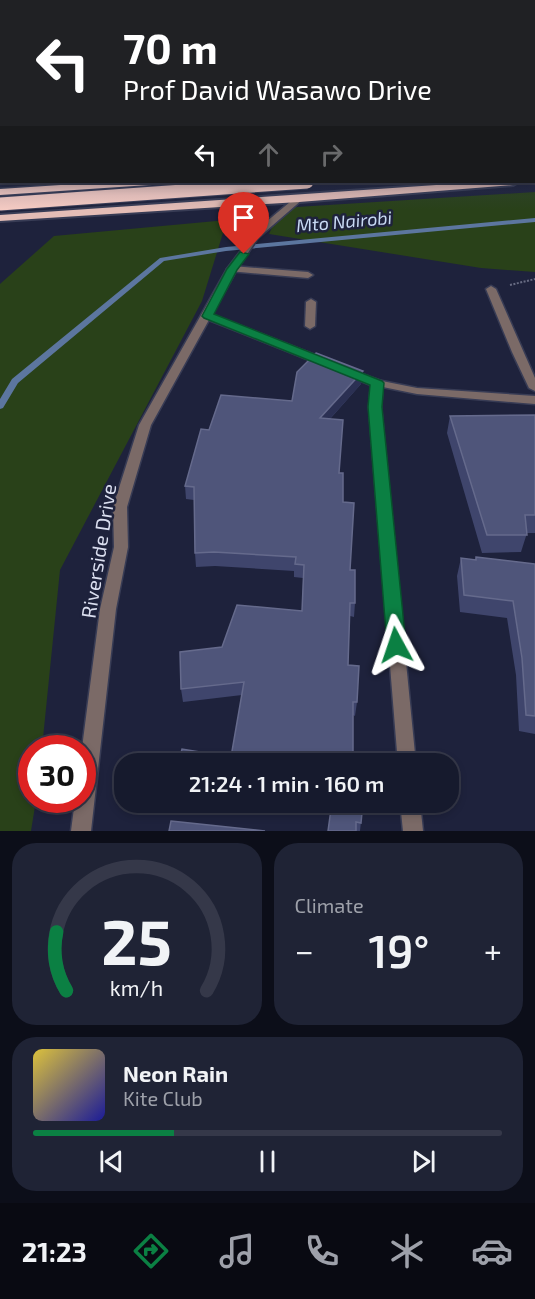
<!DOCTYPE html>
<meta charset="utf-8">
<style>
body{margin:0;font-family:"Exo 2",sans-serif;background:#1f2335;color:#f1f3f6;height:100vh;display:flex;flex-direction:column;font-size:22px;white-space:nowrap}
*{box-sizing:border-box;margin:0}
p{font-size:20px;color:#9ea1aa}
.icon{flex:none;width:33px;height:33px;fill:none;stroke:currentColor;stroke-width:2;stroke-linecap:round;stroke-linejoin:round}
.map{position:relative;height:831px;overflow:hidden}
.details{display:flex;flex-direction:column;gap:12px;padding:12px;background:#0c0e19;flex:1}
.details>*{flex:none}
.top-card{position:absolute;left:0px;top:0px;width:536px;height:183px;box-shadow:0 3px 9px #0003,0 0 0 2px #353849;background:#202124;color:#fff;overflow:hidden}
.speed{position:absolute;left:18px;top:735px;display:flex;gap:12px;font-size:30px;font-weight:700;text-align:center}
.speed>*{display:grid;place-content:center;width:78px;height:78px;border-radius:50%;background:#161a2d;box-shadow:0 3px 9px #0003,0 0 0 2px #353849;line-height:1}
.speed .limit{border:9px solid #d22;background:#fff;color:#111}
.pin{position:absolute;display:grid;place-items:center;width:51px;height:51px;color:#fff;margin:-62px -26px;border-radius:50% 50% 50% 0;rotate:-45deg;box-shadow:0 0 6px #0007}
.pin .icon{rotate:45deg}
.me{position:absolute;width:66px;margin:-33px;rotate:355deg;stroke-linejoin:round;filter:drop-shadow(0 0 4px #0008)}
.turn{display:flex;align-items:center;gap:21px;height:126px;padding:0 24px;font-size:27px}
.turn .icon{width:78px;height:78px;stroke-width:2.5}
.turn b{display:block;font-size:42px;line-height:51px}
.lanes{display:flex;align-items:center;height:57px;padding:0 24px;background:#0003;justify-content:center;gap:30px;direction:ltr}
.lanes .off{opacity:.35}
.big{font-size:45px;font-weight:600;line-height:1.1}
.details .widget{flex:1;display:flex;flex-direction:column;justify-content:center;gap:9px;min-width:0;padding:0 21px;border-radius:24px;background:#1f2335}
.details .dial{align-items:center;gap:0}
.dial svg{height:156px;overflow:visible;fill:none;stroke:#353849;stroke-width:7;stroke-linecap:round;text-anchor:middle}
.dial text{fill:#f1f3f6;stroke:none}
.song{display:flex;align-items:center;gap:18px}
.cover{width:72px;height:72px;border-radius:9px;background:linear-gradient(135deg,hsl(50 70% 55%),hsl(240 70% 35%))}
.played{height:6px;border-radius:3px;background:linear-gradient(90deg,#0b8043 30%,#353849 30%)}
.keys{display:flex;justify-content:space-around;direction:ltr}
.heat{display:flex;justify-content:space-between;align-items:center;font-size:33px;direction:ltr}
.details .tiles{flex:1;display:grid;gap:12px;grid-template-columns:1fr 1fr}
.widget:last-child{grid-column:span 2}
.trip{position:absolute;left:114px;top:753px;width:345px;height:60px;border-radius:24px;background:#161a2d;box-shadow:0 3px 9px #0003,0 0 0 2px #353849;font-weight:600;line-height:60px;text-align:center}
.tabs{display:flex;height:96px;justify-content:space-around;align-items:center;background:#090a12;color:#9ea1aa}
.tabs .icon{width:42px;height:42px}
.tabs .on{color:#0b8043}
.tabs b{font-size:27px;color:#f1f3f6}
.map>svg:first-child{display:block}
.green{fill:#294119}
.lines{fill:none;stroke-linecap:round;stroke-linejoin:round}
.stream{fill:#5c769f;fill-rule:evenodd}
.service-casing{stroke:#383c55;stroke-width:3}
.minor-casing{stroke:#383c55;stroke-width:3}
.tertiary-casing{stroke:#383c55;stroke-width:3}
.trunk-casing{stroke:#383c55;stroke-width:4}
.motorway-casing{stroke:#383c55;stroke-width:3}
.path{stroke:#686c83;stroke-width:2;stroke-dasharray:2 1.5;stroke-linecap:butt}
.service{fill:#7b6a67;fill-rule:evenodd}
.minor{fill:#7b6a67;fill-rule:evenodd}
.tertiary{fill:#7b6a67;fill-rule:evenodd}
.trunk{fill:#e4bdb6;fill-rule:evenodd}
.motorway{fill:#f5cbc3;fill-rule:evenodd}
.motorway-bridge-casing{stroke:#383c55;stroke-width:15;stroke-linecap:butt}
.motorway-bridge{stroke:#f5cbc3;stroke-width:13}
.wall{fill:#3f456c}
.shaded-wall{fill:#2b3053}
.building{fill:#4f557a;stroke:#656a8c;stroke-width:1.5}
.route{fill:#0b8043;stroke:#07532c;stroke-width:1.5}
.labels{text-anchor:middle;dominant-baseline:central;stroke-width:5;stroke-linejoin:round;paint-order:stroke}
.far-water-label{font-size:18px;font-style:italic;fill:#c8d9f3;stroke:#1e223c}
.street-label{font-size:20px;fill:#dadeef;stroke:#1e223c}
</style>
<div class="map">
<svg width="535" height="831" viewBox="0 0 535 831">
<rect width="100%" height="100%" fill="#1e223c"/>
<g class="green">
<polygon points="535,192 535,272 481,268 269,234 281,208"/>
<polygon points="227,220 202,301 60,570 42,748 32,748 32,800 36,800 31,831 0,831 0,284 54,236"/>
</g>
<g class="lines">
<polygon class="stream" points="535,218 535,222 226,251 164,261 18,383 3,408 0,409 0,399 12,379 160,258 226,247"/>
<g class="service-casing">
<g id="service">
<rect x="0" y="163" width="2" height="4"/>
<polygon points="232,266 308,272 313,275 308,278 229,271 227,269"/>
<polygon points="491,286 496,289 535,378 535,391 529,388 512,352 486,289"/>
<polygon points="311,299 316,302 315,326 310,329 305,326 306,302"/>
<polygon points="377,380 417,388 535,396 535,404 417,394 373,385 371,383 373,381"/>
</g>
</g>
<g class="minor-casing">
<g id="minor">
<rect x="534" y="118" width="1" height="5"/>
<polygon points="208,313 330,361 331,363 330,365 322,365 204,318 204,314"/>
<polygon points="348,369 381,381 383,383 381,407 416,764 398,764 369,407 371,385 344,374 342,372 344,370"/>
<polygon points="400,802 420,802 423,831 403,831"/>
</g>
</g>
<g class="tertiary-casing">
<polygon id="tertiary" points="296,197 303,199 258,238 237,269 151,425 127,507 128,547 116,609 91,831 71,831 75,800 82,800 82,748 100,609 114,547 113,507 139,425 227,269 255,232 225,206 225,202 231,202 260,227"/>
</g>
<g class="trunk-casing">
<g id="trunk">
<rect x="534" y="139" width="1" height="6"/>
<rect x="0" y="175" width="2" height="6"/>
<polygon points="480,182 518,182 513,185 299,202 0,221 0,215"/>
</g>
</g>
<g class="motorway-casing">
<g id="motorway">
<rect x="534" y="146" width="1" height="6"/>
<rect x="534" y="163" width="1" height="6"/>
<polygon points="106,182 155,182 149,185 0,195 0,189"/>
</g>
</g>
<polyline class="path" points="510,285 535,279"/>
<use href="#service" class="service"/>
<use href="#minor" class="minor"/>
<use href="#tertiary" class="tertiary"/>
<use href="#trunk" class="trunk"/>
<use href="#motorway" class="motorway"/>
<g class="motorway-bridge-casing">
<polyline id="motorway-bridge" points="0,204 307,182"/>
</g>
<use href="#motorway-bridge" class="motorway-bridge"/>
</g>
<g class="wall">
<rect x="0" y="94" width="2" height="63"/>
<polygon points="363,371 361,384 330,419 339,473 350,570 355,603 354,617 350,616 348,665 357,702 355,716 353,715 231,757 242,695 183,702 181,689 222,647 302,611 303,578 294,577 294,571 215,566 196,567 195,553 194,500 186,499 185,486 209,430 292,401"/>
<polygon points="535,415 535,533 527,533 521,552 482,553 447,433 450,416"/>
<polygon points="476,557 535,564 535,734 519,731 516,675 507,618 460,612 457,576 461,558 475,560"/>
<polygon points="256,802 363,802 360,831 328,831 330,815"/>
</g>
<g class="shaded-wall">
<polygon points="534,97 535,97 535,111 534,116"/>
<polygon points="363,371 361,384 319,431 320,418"/>
</g>
<g class="building">
<rect x="0" y="94" width="2" height="42"/>
<polygon points="316,353 363,371 320,418 343,420 339,473 343,473 343,502 354,503 350,570 355,570 355,603 350,603 348,665 359,666 357,702 353,702 353,764 178,764 182,749 231,757 244,682 181,689 180,652 222,647 237,605 302,611 304,565 295,564 296,557 214,552 195,553 194,487 185,486 201,429 209,430 221,395 292,401 297,372"/>
<polygon points="535,415 535,515 525,515 527,535 487,535 450,416"/>
<polygon points="476,557 535,564 535,716 526,715 522,658 513,601 464,595 461,558 476,560"/>
<polygon points="332,802 363,802 361,823 356,822 356,831 328,831"/>
<polygon points="171,821 265,831 169,831"/>
</g>
<linearGradient id="sky" x2="0" y2="1"><stop stop-color="#101321"/><stop offset="0.45" stop-color="#3b4461"/><stop offset="1" stop-color="#3b4461" stop-opacity="0"/></linearGradient>
<rect width="535" height="210" fill="url(#sky)"/>
<polygon class="route" points="240,252 249,254 237,270 214,314 382,381 384,383 382,407 406,645 403,650 396,653 390,650 387,645 368,407 370,385 204,318 202,316 227,269"/>
<g class="labels">
<g class="far-water-label">
<text transform="translate(344 221) rotate(-5)">Mto Nairobi</text>
</g>
<g class="street-label">
<text transform="translate(98 551) rotate(-81)">Riverside Drive</text>
</g>
</g>
</svg>
<div class="speed"><div class="limit">30</div></div>
<div class="pin" style="left:244px;top:254px;background:#d93025"><svg class="icon" aria-label="arrive" viewBox="0 0 24 24"><path d="M6 21V4h12l-3 4 3 4H6"/></svg></div>
<svg class="me" style="left:396px;top:645px" viewBox="-20 -20 40 40"><path d="M0-17L14 15 0 8-14 15z" fill="#0b8043" stroke="#fff" stroke-width="4"/></svg>
<div class="trip">21:24 · 1 min · 160 m</div>
<div class="top-card">
<div class="turn"><svg class="icon" aria-label="left" viewBox="0 0 24 24"><path d="M17 20v-9H6M10 6l-5 5 5 5"/></svg><div><b>70 m</b>Prof David Wasawo Drive</div></div>
<div class="lanes"><svg class="icon" aria-label="left" viewBox="0 0 24 24"><path d="M17 20v-9H6M10 6l-5 5 5 5"/></svg><svg class="icon off" aria-label="ahead" viewBox="0 0 24 24"><path d="M12 20V5M6 11l6-6 6 6"/></svg><svg class="icon off" aria-label="right" viewBox="0 0 24 24"><path d="M7 20v-9h11M14 6l5 5-5 5"/></svg></div>
</div>
</div>
<section class="details">
<div class="tiles">
<div class="widget dial"><svg viewBox="0 0 100 80">
<path d="M14 69A42 42 0 1 1 86 69"/>
<path d="M14 69A42 42 0 0 1 9 39" stroke="#0b8043"/>
<text x="50" y="56" font-size="32" font-weight="700">25</text>
<text x="50" y="72" font-size="11">km/h</text>
</svg></div>
<div class="widget"><p>Climate</p>
<div class="heat"><a>−</a><b class="big">19°</b><a>+</a></div>
</div>
<div class="widget">
<div class="song"><i class="cover"></i><div><b>Neon Rain</b><p>Kite Club</p></div></div>
<div class="played"></div>
<div class="keys"><svg class="icon" aria-label="previous" viewBox="0 0 24 24"><path d="M18 5L8 12l10 7zM5 5v14"/></svg><svg class="icon" aria-label="pause" viewBox="0 0 24 24"><path d="M8 5v14M16 5v14"/></svg><svg class="icon" aria-label="next" viewBox="0 0 24 24"><path d="M6 5l10 7-10 7zM19 5v14"/></svg></div>
</div>
</div>
</section>
<nav class="tabs">
<b>21:23</b>
<svg class="icon on" aria-label="directions" viewBox="0 0 24 24"><path d="M12 3l9 9-9 9-9-9zM9 14v-3h6M13 9l2 2-2 2"/></svg>
<svg class="icon" aria-label="music" viewBox="0 0 24 24"><path d="M9 18V5l10-2v13"/><circle cx="6" cy="18" r="3"/><circle cx="16" cy="16" r="3"/></svg>
<svg class="icon" aria-label="phone" viewBox="0 0 24 24"><path d="M5 4h4l2 5-3 2q2 4 5 5l2-3 5 2v4C11 20 4 13 5 4z"/></svg>
<svg class="icon" aria-label="climate" viewBox="0 0 24 24"><path d="M12 3v18M4 7l16 10M4 17L20 7"/></svg>
<svg class="icon" aria-label="car" viewBox="0 0 24 24"><path d="M5 17H2v-5l4-1 3-4h7l3 4 3 1v5h-3M9 17h6M6 11h13"/><circle cx="7" cy="17" r="2"/><circle cx="17" cy="17" r="2"/></svg>
</nav>
